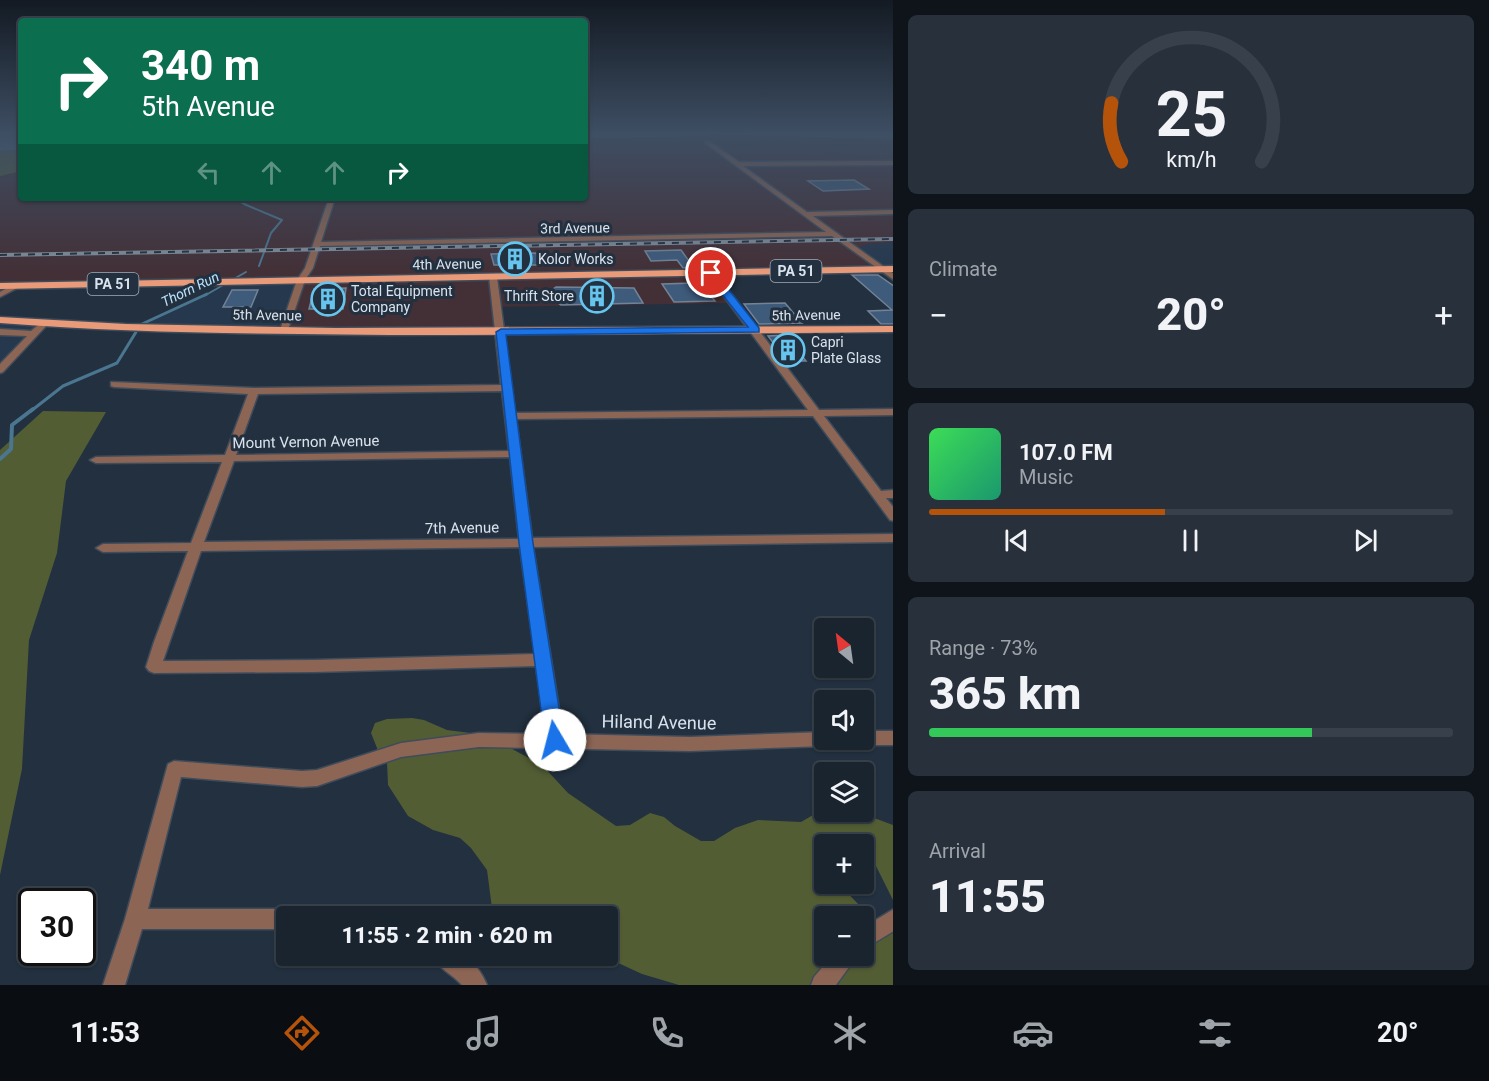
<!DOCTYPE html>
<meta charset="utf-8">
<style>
body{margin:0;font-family:Roboto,sans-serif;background:#27303b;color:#f1f3f6;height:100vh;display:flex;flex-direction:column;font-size:22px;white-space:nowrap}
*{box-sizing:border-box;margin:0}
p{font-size:20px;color:#9fa4aa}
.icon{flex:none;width:33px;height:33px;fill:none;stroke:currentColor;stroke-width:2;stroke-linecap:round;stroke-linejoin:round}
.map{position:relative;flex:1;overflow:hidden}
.sheet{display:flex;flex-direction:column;gap:15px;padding:15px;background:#0e141a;width:596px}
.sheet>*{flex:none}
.banner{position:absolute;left:18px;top:18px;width:570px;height:183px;border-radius:6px;box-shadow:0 2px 4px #0004,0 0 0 2px #38414b;background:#0b6e4f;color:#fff;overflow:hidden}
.needle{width:39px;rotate:331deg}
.fabs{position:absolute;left:814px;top:618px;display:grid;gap:12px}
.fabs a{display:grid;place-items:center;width:60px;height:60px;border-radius:6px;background:#1a242f;box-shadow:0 2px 4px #0004,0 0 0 2px #38414b;font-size:30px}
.speed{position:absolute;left:18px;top:888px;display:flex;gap:12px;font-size:30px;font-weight:700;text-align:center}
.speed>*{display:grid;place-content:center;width:78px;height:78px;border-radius:50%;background:#1a242f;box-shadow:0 2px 4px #0004,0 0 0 2px #38414b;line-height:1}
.speed .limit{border:3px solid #111;border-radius:9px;background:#fff;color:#111}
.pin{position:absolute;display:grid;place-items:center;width:51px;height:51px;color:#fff;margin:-26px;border:3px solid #fff;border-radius:50%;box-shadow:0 2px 6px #0007}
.me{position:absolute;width:66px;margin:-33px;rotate:352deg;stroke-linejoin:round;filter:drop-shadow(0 0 4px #0008)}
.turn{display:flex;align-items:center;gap:21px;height:126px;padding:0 24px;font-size:27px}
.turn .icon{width:78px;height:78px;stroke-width:2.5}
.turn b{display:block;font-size:42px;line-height:51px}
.lanes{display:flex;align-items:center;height:57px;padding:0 24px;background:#0003;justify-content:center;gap:30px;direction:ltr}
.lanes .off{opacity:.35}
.big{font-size:45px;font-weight:800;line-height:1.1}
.sheet .widget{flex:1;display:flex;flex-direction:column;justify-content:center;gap:9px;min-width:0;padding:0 21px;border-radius:9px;background:#27303b}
.sheet .dial{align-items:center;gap:0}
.dial svg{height:156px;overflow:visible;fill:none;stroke:#38414b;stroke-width:7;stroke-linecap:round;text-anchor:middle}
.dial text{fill:#f1f3f6;stroke:none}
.song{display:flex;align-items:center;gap:18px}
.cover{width:72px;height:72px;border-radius:9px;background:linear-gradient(135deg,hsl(130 70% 55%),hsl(160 70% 35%))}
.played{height:6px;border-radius:3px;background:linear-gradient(90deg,#b45309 45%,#38414b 45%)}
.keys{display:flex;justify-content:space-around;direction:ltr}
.heat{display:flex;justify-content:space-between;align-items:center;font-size:33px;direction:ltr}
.charge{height:9px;border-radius:4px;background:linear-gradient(90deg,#34c759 73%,#38414b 0)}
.trip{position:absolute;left:276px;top:906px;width:342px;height:60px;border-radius:6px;background:#1a242f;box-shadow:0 2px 4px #0004,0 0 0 2px #38414b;font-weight:800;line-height:60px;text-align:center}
.dock{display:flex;height:96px;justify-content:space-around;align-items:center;background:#0a0e13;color:#9fa4aa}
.dock .icon{width:42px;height:42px}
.dock .current{color:#b45309}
.dock b{font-size:27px;color:#f1f3f6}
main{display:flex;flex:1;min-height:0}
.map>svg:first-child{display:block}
.built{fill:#26384d}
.industrial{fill:#433037}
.forest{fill:#525d34}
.water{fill:#4a7690}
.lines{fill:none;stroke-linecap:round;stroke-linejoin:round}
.stream-far3{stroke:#4a7690;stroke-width:1.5}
.stream-far2{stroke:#4a7690;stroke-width:2}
.stream-far1{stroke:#4a7690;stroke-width:3}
.stream{stroke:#4a7690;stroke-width:4}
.building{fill:#3e5b7c;stroke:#738395;stroke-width:1.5}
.minor-casing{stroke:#3f4c5b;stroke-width:3}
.tertiary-casing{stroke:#3f4c5b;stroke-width:3}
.primary-casing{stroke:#3f4c5b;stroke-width:3}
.minor{fill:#8c6555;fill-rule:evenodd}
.tertiary{fill:#8c6555;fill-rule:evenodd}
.primary{fill:#e99a79;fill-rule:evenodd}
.rail-casing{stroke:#808c99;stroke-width:4}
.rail{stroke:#22303f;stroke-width:2;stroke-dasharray:7;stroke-linecap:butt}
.route{fill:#1a73e8;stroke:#114b97;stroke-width:1.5}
.labels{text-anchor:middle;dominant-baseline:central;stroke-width:6;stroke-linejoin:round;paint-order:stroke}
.far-street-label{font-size:14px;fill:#d9e2ed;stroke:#22303f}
.far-poi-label{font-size:14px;fill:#d9e2ed;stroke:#22303f;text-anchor:start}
.shield{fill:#22303f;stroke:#a2adb9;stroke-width:1.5}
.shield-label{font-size:14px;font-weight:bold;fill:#d9e2ed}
.far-water-label{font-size:14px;font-style:italic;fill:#bae3fd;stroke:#22303f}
.street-label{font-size:15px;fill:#d9e2ed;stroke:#22303f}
.near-street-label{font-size:18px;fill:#d9e2ed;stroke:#22303f}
</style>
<main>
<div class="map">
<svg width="894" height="985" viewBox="0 0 894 985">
<rect width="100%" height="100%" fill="#22303f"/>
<g class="built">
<polygon points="893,242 893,269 882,270 853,249 869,244"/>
<polygon points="301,280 284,330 142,328 154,319 233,282"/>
<polygon points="0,320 43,324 0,370"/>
</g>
<polygon class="industrial" points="706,134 893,139 893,242 869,244 854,249 882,270 711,273 734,303 498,307 501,332 284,330 301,281 0,286 0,151 21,150 21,198 585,198 585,138 706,136"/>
<g class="forest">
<polygon points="21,150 21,171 0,176 0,151"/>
<polygon points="43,411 106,412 66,481 57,553 29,640 22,769 0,875 0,450"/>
<polygon points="412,718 424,720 447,730 486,735 542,765 568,793 616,826 630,825 650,813 664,817 675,826 701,841 714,841 735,828 758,820 801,822 825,808 825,812 858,812 893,825 893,900 861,836 822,838 819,853 825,864 825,884 839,884 859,905 864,916 825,916 825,956 842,956 819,985 679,985 642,974 603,956 608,956 608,916 493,916 487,870 471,848 460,838 433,830 408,816 388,785 387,762 379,753 371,733 375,723 387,719"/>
<polygon points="893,919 893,985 822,985 845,956 864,956 864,939"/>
</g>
<g class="water">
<polygon points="0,134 21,134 21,150 0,151"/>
<polygon points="585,134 893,134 894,139 707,134 707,136 586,138"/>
</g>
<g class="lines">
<polyline class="stream-far3" points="230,198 247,205"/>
<g class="stream-far2">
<polyline points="244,204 282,220 271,233 259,266"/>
<polyline points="204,296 246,272"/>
</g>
<g class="stream-far1">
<polyline points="142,324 207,294"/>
<polyline points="31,411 63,386 117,363 136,332"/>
</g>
<polyline class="stream" points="0,459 11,449 12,425 33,409"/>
</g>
<g class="building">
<polygon points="854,180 869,189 823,191 808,181"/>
<polygon points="681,250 694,268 683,268 677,260 651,261 645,251"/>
<polygon points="536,253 540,265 494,265 491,254"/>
<polygon points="852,275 878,275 894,286 894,324 881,324 868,311 892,310"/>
<polygon points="690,278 702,278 712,290 710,295 715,301 674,302 662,284 694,283"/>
<polygon points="556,287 634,288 643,303 561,305 558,303 553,289"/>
<polygon points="346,288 343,309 309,309 314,289"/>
<polygon points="232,290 258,290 251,307 223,307"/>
<polygon points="785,303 802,323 759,324 744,304"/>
<polygon points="786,335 806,361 787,361 768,336"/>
</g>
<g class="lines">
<g class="minor-casing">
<g id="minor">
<polygon points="705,141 709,141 739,162 894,161 894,165 743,166 807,212 894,210 894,214 813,216 894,274 894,280 832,236 320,246 313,268 305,280 288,330 284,333 280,330 297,280 305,268 329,198 335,198 321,242 826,232 705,143"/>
<path d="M708,271H714L819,410L894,409V415L824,416L881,491L894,490V498H886L894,508V521L890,520L813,416L516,419L532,538L894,534V542L533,547L563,734L690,737L825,732V740H833L831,744L825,746L690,751L479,747L401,757L317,786L302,787L181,777L148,909H286L293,912L295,916H286V929H142L125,985H103L125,919L168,764L174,761L302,771L317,770L401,743L479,733L546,734L536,666L314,672L154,673L149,671L146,667L154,642L188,551L103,552L96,548L103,544L191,543L222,462L96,463L90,460L96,457L225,455L248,394L114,387L111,386V382L254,388L501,385L489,277L493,275L497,277L515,413L808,410L708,275ZM502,391L509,451L236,455L258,394ZM510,457L519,539L204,542L234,461ZM520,547L535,654L314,660L163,661L201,551Z"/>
<polygon points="43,321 47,324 46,326 3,372 0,373 0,364 27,336 0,335 0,329 31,331"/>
<polygon points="864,731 894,731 894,745 864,745 858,743 856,740 864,740"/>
<polygon points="894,909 894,931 864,949 864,927"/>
<path d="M433,956C460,953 476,958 487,985H462C453,975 439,969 433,956Z"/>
<polygon points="832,956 856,956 852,963 836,985 811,985 814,977"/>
</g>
</g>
<g class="tertiary-casing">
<polygon id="tertiary" points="14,284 21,286 0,297 0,292"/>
</g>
<g class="primary-casing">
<g id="primary">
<polygon points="894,266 894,272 0,289 0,283"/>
<path d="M0,317L126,324L335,328L894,326V332C726,334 558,335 390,335C260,334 130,333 0,323Z"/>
</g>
</g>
<use href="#minor" class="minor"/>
<use href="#tertiary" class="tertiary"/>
<use href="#primary" class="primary"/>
<g class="rail-casing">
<polyline id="rail" points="0,255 894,239"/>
</g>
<use href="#rail" class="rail"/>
</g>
<linearGradient id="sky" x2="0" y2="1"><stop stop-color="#131a23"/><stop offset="0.49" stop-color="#3e4e63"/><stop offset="1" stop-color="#3e4e63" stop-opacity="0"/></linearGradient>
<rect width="894" height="272" fill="url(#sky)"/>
<polygon class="route" points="707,271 714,271 759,328 759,332 506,335 533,543 564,740 562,746 555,748 548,746 545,740 519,543 496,332 501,329 748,327 707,275"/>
<defs>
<g id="building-ring" transform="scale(1.725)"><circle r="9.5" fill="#22303f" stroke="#65c5ee" stroke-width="1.5"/><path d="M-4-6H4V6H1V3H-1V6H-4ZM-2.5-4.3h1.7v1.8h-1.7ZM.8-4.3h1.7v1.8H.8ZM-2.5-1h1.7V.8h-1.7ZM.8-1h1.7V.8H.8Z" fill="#65c5ee"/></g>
</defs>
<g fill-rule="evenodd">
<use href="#building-ring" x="515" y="259"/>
<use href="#building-ring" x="597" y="296"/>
<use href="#building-ring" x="328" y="299"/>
<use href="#building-ring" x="788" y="350"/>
</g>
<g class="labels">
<g class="far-street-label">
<text transform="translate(575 228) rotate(-1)">3rd Avenue</text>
<text transform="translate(447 264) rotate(-1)">4th Avenue</text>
<text transform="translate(267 315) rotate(1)">5th Avenue</text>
<text transform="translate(806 315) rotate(-1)">5th Avenue</text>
</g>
<g class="far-poi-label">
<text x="538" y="259">Kolor Works</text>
<text x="351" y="291">Total Equipment<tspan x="351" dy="16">Company</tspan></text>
<text x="574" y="296" text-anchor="end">Thrift Store</text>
<text x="811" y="342">Capri<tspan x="811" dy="16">Plate Glass</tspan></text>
</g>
<g class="shield">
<rect x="770.5" y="260" width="51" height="22" rx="4.5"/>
<rect x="87.5" y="273" width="51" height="22" rx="4.5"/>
</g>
<g class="shield-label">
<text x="796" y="271">PA 51</text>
<text x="113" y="284">PA 51</text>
</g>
<g class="far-water-label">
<text transform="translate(190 289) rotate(-26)">Thorn Run</text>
</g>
<g class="street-label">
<text transform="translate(306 442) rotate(-1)">Mount Vernon Avenue</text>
<text transform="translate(462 528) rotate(-1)">7th Avenue</text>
</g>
<g class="near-street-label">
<text transform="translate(659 722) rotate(1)">Hiland Avenue</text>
</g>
</g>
</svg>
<div class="fabs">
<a><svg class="needle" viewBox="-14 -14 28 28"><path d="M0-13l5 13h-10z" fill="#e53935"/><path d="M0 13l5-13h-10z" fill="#9fa4aa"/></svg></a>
<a><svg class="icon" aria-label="sound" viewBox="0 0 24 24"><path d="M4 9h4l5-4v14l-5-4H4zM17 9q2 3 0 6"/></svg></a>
<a><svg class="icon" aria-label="layers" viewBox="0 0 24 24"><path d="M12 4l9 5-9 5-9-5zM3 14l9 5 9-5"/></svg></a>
<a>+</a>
<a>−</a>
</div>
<div class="speed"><div class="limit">30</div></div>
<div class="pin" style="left:711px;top:273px;background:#d93025"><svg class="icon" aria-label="arrive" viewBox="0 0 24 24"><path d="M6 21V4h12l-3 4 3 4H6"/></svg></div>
<svg class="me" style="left:555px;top:740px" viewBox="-20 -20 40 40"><circle r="19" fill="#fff"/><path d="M0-13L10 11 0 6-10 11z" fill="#1a73e8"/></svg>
<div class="trip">11:55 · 2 min · 620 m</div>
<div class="banner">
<div class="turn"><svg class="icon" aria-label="right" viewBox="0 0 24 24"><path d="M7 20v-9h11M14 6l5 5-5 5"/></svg><div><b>340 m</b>5th Avenue</div></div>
<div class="lanes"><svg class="icon off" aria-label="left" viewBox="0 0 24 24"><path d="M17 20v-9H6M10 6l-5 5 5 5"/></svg><svg class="icon off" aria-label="ahead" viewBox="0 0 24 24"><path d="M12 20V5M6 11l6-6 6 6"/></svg><svg class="icon off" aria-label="ahead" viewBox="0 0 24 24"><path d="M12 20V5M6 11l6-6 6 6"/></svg><svg class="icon" aria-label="right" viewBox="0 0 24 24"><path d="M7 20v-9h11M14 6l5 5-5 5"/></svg></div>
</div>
</div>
<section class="sheet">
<div class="widget dial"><svg viewBox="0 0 100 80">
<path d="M14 69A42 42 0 1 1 86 69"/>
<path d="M14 69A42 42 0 0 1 9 39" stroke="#b45309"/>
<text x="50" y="56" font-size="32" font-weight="700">25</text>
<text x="50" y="72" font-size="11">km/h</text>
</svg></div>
<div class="widget"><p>Climate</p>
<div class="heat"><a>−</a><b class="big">20°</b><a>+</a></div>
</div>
<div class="widget">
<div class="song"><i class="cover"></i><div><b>107.0 FM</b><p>Music</p></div></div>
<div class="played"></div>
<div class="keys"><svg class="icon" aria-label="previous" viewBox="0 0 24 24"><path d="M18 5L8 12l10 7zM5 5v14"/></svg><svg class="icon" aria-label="pause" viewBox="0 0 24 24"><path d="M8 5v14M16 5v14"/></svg><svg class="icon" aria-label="next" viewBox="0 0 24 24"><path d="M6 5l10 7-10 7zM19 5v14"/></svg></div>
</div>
<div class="widget"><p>Range · 73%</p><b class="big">365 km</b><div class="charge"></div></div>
<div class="widget"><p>Arrival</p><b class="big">11:55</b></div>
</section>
</main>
<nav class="dock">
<b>11:53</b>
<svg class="icon current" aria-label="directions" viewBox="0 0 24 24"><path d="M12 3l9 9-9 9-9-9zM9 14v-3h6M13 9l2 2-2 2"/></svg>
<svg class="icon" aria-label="music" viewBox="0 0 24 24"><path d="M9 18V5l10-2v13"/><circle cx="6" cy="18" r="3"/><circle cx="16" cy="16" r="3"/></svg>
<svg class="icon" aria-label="phone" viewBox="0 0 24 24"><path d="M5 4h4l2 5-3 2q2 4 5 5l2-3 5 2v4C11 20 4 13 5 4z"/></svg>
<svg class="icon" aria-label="climate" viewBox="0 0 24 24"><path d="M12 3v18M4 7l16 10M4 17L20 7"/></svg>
<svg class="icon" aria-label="car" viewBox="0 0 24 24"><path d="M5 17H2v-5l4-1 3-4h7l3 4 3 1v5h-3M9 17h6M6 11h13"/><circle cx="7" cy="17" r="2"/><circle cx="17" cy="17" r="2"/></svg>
<svg class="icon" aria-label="filters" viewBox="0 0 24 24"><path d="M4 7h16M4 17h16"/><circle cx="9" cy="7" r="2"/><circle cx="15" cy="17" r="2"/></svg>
<b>20°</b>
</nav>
